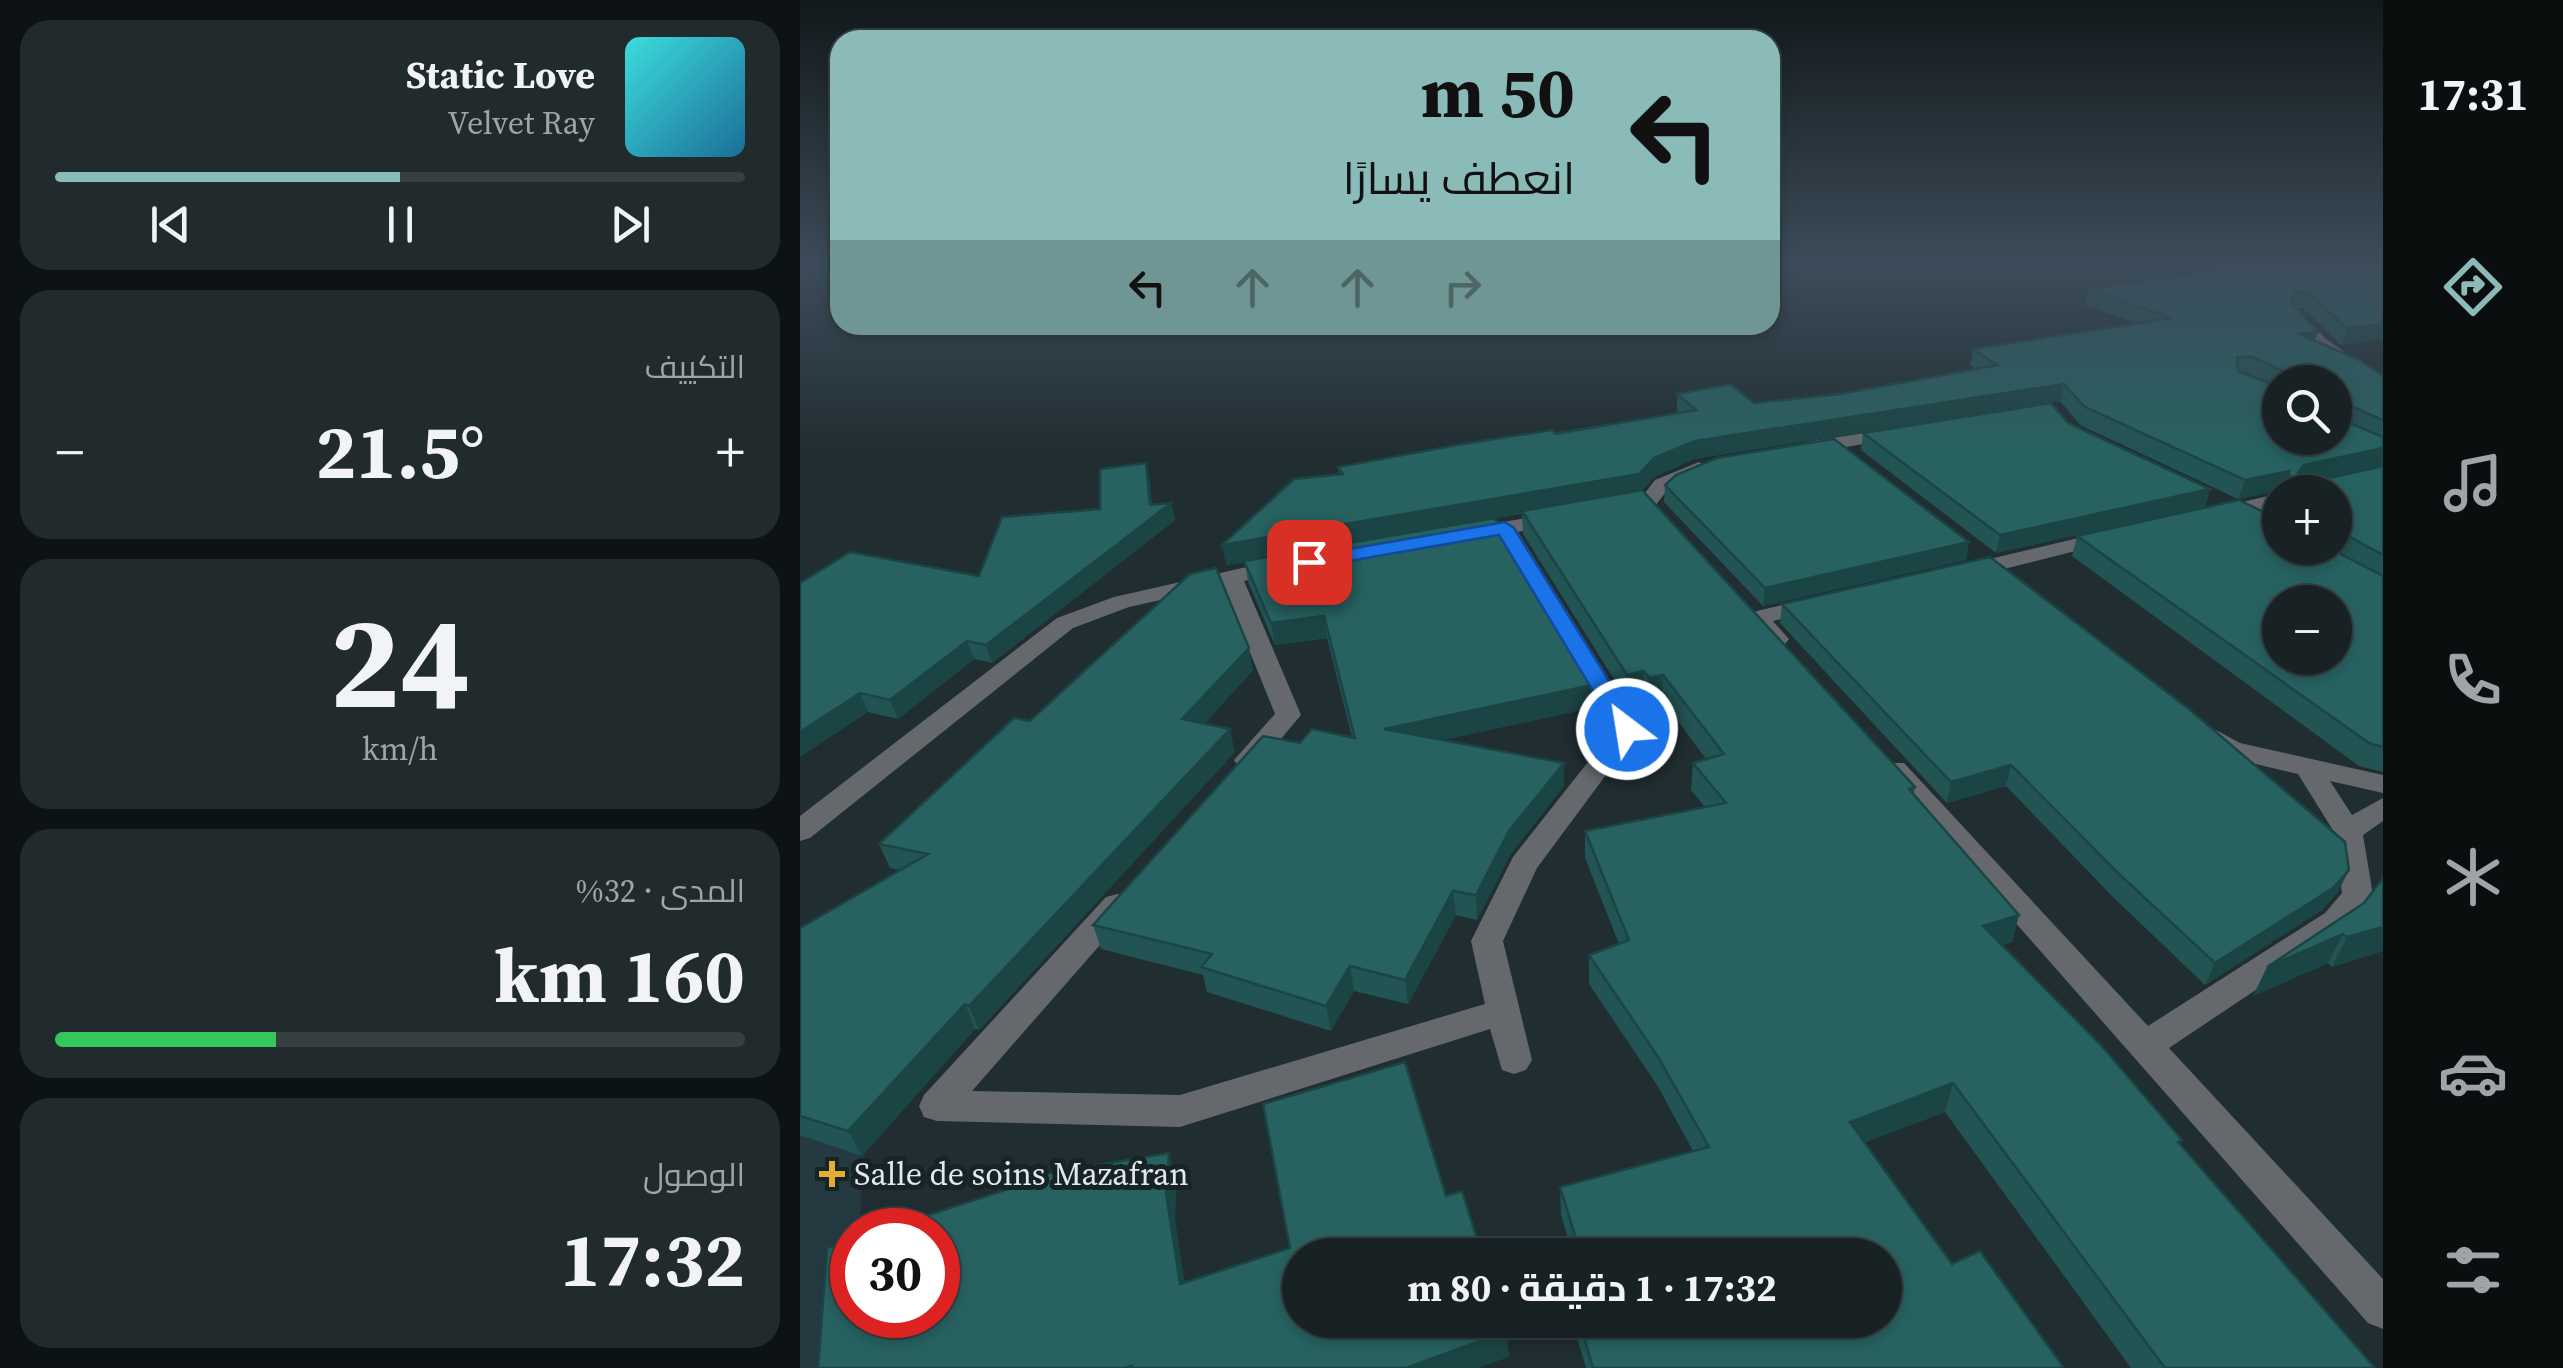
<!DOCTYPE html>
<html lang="ar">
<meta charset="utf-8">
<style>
body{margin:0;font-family:"Source Serif 4",Cairo,serif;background:#212a2d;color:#f1f3f6;direction:rtl;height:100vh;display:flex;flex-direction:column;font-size:38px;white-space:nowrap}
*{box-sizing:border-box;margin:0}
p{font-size:32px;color:#9fa4a7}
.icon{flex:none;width:55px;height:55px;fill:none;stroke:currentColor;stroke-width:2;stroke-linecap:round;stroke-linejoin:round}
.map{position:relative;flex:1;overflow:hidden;direction:ltr}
.side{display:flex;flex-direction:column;gap:20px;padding:20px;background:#0d1314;width:800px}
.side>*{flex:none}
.hud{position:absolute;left:30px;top:30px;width:950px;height:305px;border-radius:30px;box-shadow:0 5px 15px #0003,0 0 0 2px #363f42;direction:rtl;background:#8bbbb9;color:#111;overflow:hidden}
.buttons{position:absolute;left:1462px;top:365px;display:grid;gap:20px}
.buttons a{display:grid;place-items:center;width:90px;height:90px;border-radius:50%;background:#182225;box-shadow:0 5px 15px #0003,0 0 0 2px #363f42;font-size:50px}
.speed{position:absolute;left:30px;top:1208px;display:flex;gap:20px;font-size:50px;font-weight:700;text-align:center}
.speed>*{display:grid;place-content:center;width:130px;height:130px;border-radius:50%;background:#182225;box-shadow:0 5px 15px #0003,0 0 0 2px #363f42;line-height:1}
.speed .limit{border:15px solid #d22;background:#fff;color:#111}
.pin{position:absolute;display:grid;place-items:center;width:85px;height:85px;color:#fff;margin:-42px;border-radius:20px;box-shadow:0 5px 15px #0006}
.me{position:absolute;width:110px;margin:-55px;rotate:329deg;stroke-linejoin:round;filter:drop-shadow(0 0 8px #0008)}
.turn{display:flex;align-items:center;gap:35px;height:210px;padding:0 40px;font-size:45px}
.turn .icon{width:130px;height:130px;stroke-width:2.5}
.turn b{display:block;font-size:70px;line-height:85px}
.lanes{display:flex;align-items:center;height:95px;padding:0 40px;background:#0003;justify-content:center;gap:50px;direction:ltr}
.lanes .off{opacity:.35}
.big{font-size:75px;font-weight:700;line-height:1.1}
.side .tile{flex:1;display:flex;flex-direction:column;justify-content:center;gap:15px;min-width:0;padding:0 35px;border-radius:30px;background:#212a2d}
.side .dial{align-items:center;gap:0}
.dial b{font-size:130px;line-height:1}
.song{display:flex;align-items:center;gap:30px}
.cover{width:120px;height:120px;border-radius:15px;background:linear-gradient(135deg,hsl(180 70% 55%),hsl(200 70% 35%))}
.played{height:10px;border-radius:5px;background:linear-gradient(90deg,#8bbbb9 50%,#363f42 50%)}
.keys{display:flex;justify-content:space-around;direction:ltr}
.heat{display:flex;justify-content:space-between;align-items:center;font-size:55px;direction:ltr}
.charge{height:15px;border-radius:8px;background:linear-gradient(90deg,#34c759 32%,#363f42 0)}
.trip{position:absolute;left:482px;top:1238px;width:620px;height:100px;border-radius:50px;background:#182225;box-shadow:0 5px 15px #0003,0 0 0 2px #363f42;font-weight:700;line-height:100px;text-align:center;direction:rtl}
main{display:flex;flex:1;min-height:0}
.tabs{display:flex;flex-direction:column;width:180px;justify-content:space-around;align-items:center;background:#0a0e0f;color:#9fa4a7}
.tabs .icon{width:70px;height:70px}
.tabs .selected{color:#8bbbb9}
.tabs b{font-size:45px;color:#f1f3f6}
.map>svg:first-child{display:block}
.built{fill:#253a40}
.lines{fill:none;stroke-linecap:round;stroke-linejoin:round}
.street{fill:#65696d;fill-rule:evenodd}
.wall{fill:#225453;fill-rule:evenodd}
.shaded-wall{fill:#1b4544}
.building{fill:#276261;stroke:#1b4544;stroke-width:2.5;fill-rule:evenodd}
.route{fill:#1a73e8;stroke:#114b97;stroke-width:2.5}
.poi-dot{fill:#e0b034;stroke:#172327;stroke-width:4}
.labels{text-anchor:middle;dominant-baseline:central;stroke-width:10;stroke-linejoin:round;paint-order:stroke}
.near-poi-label{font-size:32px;fill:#e1e9ec;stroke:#172327;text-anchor:start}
</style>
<main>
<nav class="tabs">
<b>17:31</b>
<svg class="icon selected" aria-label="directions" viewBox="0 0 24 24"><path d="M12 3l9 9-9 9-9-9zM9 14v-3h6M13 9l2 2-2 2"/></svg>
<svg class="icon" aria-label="music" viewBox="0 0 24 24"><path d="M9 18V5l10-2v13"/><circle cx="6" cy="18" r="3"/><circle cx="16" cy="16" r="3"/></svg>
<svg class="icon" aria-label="phone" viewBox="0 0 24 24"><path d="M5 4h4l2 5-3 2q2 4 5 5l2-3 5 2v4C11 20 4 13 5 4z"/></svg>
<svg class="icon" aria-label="climate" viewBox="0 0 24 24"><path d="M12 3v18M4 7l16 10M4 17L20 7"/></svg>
<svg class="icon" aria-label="car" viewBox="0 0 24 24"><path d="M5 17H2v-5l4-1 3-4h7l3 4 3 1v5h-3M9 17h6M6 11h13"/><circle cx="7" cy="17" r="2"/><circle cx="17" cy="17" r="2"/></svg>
<svg class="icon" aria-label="filters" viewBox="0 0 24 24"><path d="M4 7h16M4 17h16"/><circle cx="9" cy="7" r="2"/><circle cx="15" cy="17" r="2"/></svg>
</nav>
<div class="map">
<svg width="1583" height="1368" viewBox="0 0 1583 1368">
<rect width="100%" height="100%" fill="#202d31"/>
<polygon class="built" points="0,1091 67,1118 59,1230 52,1230 49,1368 0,1368"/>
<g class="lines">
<g class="street">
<polygon points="1490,311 1500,311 1525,338 1583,380 1583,393 1513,344 1490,317"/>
<polygon points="1096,428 1102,429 1102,437 1007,454 998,448 1007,442"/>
<polygon points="899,462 909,468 906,472 869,488 855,506 841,506 838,502 855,480"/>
<polygon points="1480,493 1480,505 1417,520 1407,514 1410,510"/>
<polygon points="754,513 764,519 761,523 718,532 840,729 737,868 703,941 732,1060 726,1070 714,1074 702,1070 690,1029 380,1127 137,1121 124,1117 119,1106 124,1095 306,897 317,894 328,897 332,905 328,913 172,1091 380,1095 685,1004 671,941 713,857 814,729 699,535 670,540 660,534 670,528"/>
<polygon points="1304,532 1311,534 1315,538 1311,542 1168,578 1157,571 1160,566"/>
<polygon points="478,560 489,567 486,572 444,581 501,715 458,766 438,766 434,760 475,714 423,586 329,607 273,628 10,838 0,841 0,816 257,618 314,597"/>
<polygon points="1012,598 1023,605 1020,610 973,621 989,639 985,644 969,644 945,618 949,613"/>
<polygon points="1412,728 1440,743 1583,775 1583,793 1530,781 1552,815 1583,798 1583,821 1563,835 1573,895 1547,929 1369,1048 1583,1279 1583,1329 1568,1323 1080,769 1084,763 1104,763 1348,1026 1525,913 1542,893 1534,832 1498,774 1422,756 1399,736"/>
</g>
</g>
<g class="wall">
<path d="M1583,265V339L1541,345L1503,308H1496L1515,341L1583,376V465L1531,477L1583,466V772L1559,766L1272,556L1277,536L1465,512L1471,493L1481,490L1438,499L1280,425L1260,401L894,459L854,477L842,490L1115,787L1114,794L1219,915L1212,942L1202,945L1382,1140L1380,1144L1575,1368H1331L1145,1112L1065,1142L1152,1264L1264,1368H786L777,1338V1320H1085V1255H773L761,1215L760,1187L893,1151L857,1085L789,984V955L819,944L785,858V831L905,807L891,790L893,763L906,759L862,700L848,704L843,697L827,700L723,534L722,514L695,518L797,684L796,707L642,740L764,786L710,855L677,920L656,915L608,1004L554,991L531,1031L407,992L403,975L301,949L293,925L500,743L552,737L527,638L475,645L448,582L445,562L426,565L539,475L538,467L877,413V394L954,403L1040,394L1175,369L1170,365L1173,349L1337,323L1285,305L1289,289ZM1480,382H1535L1480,438ZM1480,492H1535V548H1480Z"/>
<polygon points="1268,423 1410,489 1405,507 1196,553 1061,450 1063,433"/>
<polygon points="346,463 352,504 371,503 375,520 192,663 174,659 98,719 68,712 0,583 179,576 300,509"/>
<polygon points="865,485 1166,560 963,606 864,502"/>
<polygon points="982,604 1538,892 1522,910 1405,985 1312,896 1206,786 1147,803 980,623"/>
<polygon points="453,670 404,724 435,752 179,1030 175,1029 62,1156 0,1135 0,928 100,870 90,868 79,844"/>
<polygon points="1583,878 1583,951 1532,967 1528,963 1453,996 1564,903"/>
</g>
<g class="shaded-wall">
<polygon points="1583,324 1583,339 1541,345 1547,328"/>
<polygon points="1518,332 1512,348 1499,334"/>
<polygon points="1264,384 1260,401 894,459 854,477 839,494 722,511 722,514 426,565 422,545 854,458 895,441"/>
<polygon points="1583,448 1583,465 1497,484 1498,473 1504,465"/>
<polygon points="346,463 350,480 353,516 371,503 375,520 192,663 186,645 350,505"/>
<polygon points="1489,471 1482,490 1438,499 1445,480"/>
<polygon points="1410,489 1405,507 1196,553 1200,535"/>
<polygon points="1169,542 1166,560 963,606 965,588"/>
<polygon points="524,616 527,638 475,645 471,623"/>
<polygon points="167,641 174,659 98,719 90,700"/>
<polygon points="449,648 453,670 388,742 382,719"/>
<polygon points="844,671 843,697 827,700 827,675"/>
<polygon points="863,675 862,700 848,704 849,678"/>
<polygon points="797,684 796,707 587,752 584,729"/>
<polygon points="60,693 68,712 0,757 0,732"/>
<polygon points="430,729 435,752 179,1030 169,1006"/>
<polygon points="764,763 764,786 710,855 677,920 676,895 709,831"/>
<polygon points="1211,765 1206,786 1147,803 1151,782"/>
<polygon points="1549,870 1538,892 1522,910 1405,985 1415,963"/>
<polygon points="653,891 656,915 608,1004 605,980"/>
<polygon points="1219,915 1212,942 1176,954 1183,926"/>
<polygon points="1583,927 1583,951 1532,967 1547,937"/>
<polygon points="1543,934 1528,963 1453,996 1467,967"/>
<polygon points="550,966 554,991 531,1031 526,1006"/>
<polygon points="165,1004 175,1029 62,1156 48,1131"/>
<polygon points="1153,1083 1145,1112 1045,1150 1050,1122"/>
<polygon points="369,1153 377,1180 375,1219 389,1311 380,1284 366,1193"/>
<polygon points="707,1331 709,1357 678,1368 606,1368"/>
</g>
<g class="building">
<path d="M1425,264L1583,265V324L1547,328L1508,293L1495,292L1492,304L1518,332L1499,334L1560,360L1583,376V420L1543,403L1538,406V418L1583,437V448L1504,465L1498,473L1502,477H1534L1583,466V555L1535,529V492H1480V498L1471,493L1490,488L1489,471L1445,480L1285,407L1264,384L895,441L854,458L839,474L422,545L494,479L543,474L538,467L657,445L752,430L755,434L896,410L877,394L930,384L954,403L1040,394L1197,365L1173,349L1371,318L1289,289L1395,273ZM1437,357H1453L1487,373L1488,382H1535V438H1480V387L1438,371Z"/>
<polygon points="1251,403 1268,423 1410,489 1200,535 1063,433"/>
<polygon points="1034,439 1169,542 965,588 865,485 876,475 917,458"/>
<polygon points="346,463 350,505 371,503 186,645 167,641 90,700 60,693 0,732 0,583 50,552 179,576 202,517 300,509 300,469"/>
<polygon points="842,490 1115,787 1109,789 1219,915 1183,926 1299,1043 1382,1140 1378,1142 1575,1368 1365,1368 1153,1083 1050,1122 1152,1264 1180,1251 1264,1368 793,1368 779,1320 1085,1320 1085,1255 781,1255 760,1187 909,1147 858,1057 789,955 829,940 785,831 926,803 893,763 924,754 863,675 849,678 844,671 827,675 722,511"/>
<path d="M1439,500L1480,520V548H1529L1583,576V747L1569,743L1277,536ZM1480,602H1535V658H1480Z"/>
<polygon points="695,518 797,684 584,729 764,763 709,831 676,895 653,891 605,980 550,966 526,1006 401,967 412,954 293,925 463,736 500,743 512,729 555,738 524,616 471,623 444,561"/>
<polygon points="1190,557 1389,709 1545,842 1549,870 1533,888 1415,963 1319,874 1211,765 1151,782 982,604"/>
<polygon points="416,568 449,648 382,719 430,729 169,1006 165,1004 48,1131 0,1116 0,928 128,854 79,844 214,718 230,721 390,574"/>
<polygon points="1583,878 1583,927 1547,937 1543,934 1467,967 1564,903"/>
<polygon points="605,1062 646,1196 662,1191 682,1255 500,1255 500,1320 703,1320 707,1331 606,1368 332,1368 332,1366 325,1368 18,1368 27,1248 52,1240 52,1315 138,1315 138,1230 82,1230 221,1185 222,1178 369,1153 366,1193 380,1284 490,1248 463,1104"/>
</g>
<linearGradient id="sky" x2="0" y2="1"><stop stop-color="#12191b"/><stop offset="0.58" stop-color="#3c4c5a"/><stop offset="1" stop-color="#3c4c5a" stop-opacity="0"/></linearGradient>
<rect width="1583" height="456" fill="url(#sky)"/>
<polygon class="route" points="705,522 714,528 839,729 835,734 819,734 699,535 509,568 499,562 509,556"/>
<path class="poi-dot" d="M27 1159h10v10h10v10h-10v10h-10v-10h-10v-10h10z"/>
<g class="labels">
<g class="near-poi-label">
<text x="54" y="1174">Salle de soins Mazafran</text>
</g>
</g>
</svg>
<div class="buttons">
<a><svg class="icon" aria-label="search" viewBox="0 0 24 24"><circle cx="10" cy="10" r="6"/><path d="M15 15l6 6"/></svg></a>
<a>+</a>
<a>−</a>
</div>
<div class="speed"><div class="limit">30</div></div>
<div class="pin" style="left:509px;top:562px;background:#d93025"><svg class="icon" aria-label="arrive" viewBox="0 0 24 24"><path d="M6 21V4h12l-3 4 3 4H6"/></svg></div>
<svg class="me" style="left:827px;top:729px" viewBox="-20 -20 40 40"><circle r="17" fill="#1a73e8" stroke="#fff" stroke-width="3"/><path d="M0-11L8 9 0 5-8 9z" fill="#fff"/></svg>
<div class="trip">17:32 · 1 دقيقة · 80 m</div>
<div class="hud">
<div class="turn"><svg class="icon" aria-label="left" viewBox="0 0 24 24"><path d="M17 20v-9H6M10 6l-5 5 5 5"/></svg><div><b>50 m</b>انعطف يسارًا</div></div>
<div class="lanes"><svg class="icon" aria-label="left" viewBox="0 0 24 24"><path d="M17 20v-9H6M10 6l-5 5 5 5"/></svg><svg class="icon off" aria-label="ahead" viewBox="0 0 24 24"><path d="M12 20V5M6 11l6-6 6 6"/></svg><svg class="icon off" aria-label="ahead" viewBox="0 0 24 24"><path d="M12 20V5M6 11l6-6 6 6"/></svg><svg class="icon off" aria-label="right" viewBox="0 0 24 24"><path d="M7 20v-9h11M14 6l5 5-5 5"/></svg></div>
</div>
</div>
<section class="side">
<div class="tile">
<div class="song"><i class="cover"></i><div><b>Static Love</b><p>Velvet Ray</p></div></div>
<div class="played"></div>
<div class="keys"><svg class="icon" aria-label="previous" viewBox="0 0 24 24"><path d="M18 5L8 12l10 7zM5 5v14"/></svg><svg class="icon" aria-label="pause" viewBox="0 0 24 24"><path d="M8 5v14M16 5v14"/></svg><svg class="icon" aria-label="next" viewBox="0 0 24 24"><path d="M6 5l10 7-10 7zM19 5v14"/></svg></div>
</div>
<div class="tile"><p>التكييف</p>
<div class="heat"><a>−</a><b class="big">21.5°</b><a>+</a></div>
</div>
<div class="tile dial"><b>24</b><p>km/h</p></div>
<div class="tile"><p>المدى · 32%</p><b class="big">160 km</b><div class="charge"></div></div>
<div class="tile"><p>الوصول</p><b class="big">17:32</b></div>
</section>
</main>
